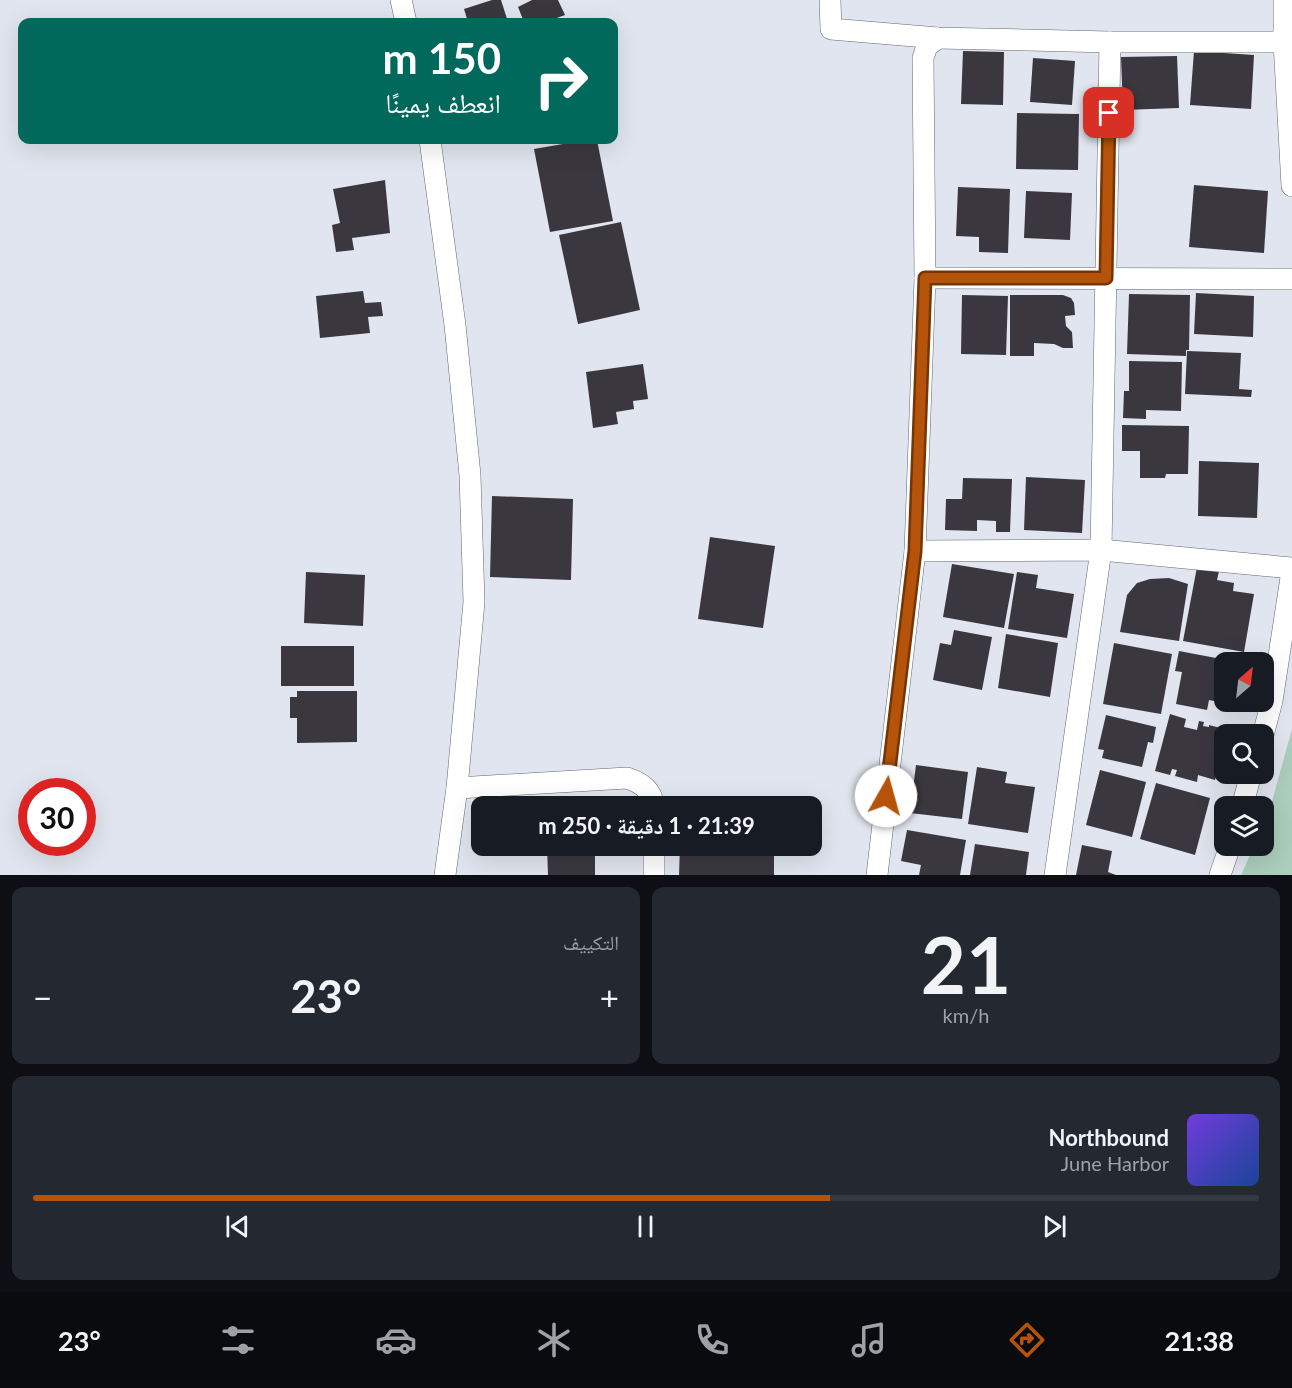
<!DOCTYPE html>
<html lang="ar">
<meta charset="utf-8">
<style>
body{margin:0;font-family:Lato,"Noto Naskh Arabic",sans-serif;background:#242831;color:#f1f3f6;direction:rtl;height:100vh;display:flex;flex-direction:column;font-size:22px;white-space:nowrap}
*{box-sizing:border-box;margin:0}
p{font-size:20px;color:#9ea1a6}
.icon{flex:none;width:33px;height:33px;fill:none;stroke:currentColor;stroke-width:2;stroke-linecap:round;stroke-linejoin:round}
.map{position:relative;height:875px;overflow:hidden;direction:ltr}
.panel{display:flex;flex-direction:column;gap:12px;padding:12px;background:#0d0f14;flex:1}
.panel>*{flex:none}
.banner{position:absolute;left:18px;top:18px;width:600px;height:126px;border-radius:12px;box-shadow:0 6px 24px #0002;direction:rtl;background:#00695c;color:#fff;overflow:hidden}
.needle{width:39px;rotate:28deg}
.buttons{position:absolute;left:1214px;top:652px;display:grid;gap:12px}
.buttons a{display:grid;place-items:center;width:60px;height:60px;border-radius:12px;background:#171b24;box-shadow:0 6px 24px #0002;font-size:30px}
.speed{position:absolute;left:18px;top:778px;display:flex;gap:12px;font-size:30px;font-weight:700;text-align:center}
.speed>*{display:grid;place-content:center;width:78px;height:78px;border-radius:50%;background:#171b24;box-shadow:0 6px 24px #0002;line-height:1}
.speed .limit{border:9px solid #d22;background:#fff;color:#111}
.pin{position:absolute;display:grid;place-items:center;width:51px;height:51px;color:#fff;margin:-26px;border-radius:12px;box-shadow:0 3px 9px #0006}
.me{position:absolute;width:66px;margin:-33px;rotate:7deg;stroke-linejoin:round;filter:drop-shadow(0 0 4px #0008)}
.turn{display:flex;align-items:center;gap:21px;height:126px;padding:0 18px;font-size:27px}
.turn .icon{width:78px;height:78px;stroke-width:2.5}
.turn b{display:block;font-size:42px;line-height:51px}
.big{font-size:45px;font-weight:700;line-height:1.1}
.panel .widget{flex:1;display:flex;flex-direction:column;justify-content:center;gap:9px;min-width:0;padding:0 21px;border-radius:12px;background:#242831}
.panel .dial{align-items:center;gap:0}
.dial b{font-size:78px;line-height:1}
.song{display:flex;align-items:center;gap:18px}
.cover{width:72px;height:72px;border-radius:9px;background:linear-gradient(135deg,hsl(260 70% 55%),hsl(220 70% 35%))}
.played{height:6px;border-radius:3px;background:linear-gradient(90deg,#b45309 65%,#363941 65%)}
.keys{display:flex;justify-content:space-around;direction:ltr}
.heat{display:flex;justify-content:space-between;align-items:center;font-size:33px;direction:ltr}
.panel .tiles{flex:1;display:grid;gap:12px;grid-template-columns:1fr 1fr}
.widget:last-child{grid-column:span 2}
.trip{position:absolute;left:471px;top:796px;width:351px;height:60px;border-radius:12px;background:#171b24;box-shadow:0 6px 24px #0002;font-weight:700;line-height:60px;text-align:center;direction:rtl}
.tab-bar{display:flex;height:96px;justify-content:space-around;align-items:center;background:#090b0e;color:#9ea1a6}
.tab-bar .icon{width:42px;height:42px}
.tab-bar .active{color:#b45309}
.tab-bar b{font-size:27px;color:#f1f3f6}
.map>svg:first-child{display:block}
.green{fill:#accebc}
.building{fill:#3b373f}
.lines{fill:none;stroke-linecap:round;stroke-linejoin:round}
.street-casing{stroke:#63666f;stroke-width:22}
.street{stroke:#fff;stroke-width:21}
.route-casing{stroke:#753606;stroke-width:15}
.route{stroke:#b45309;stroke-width:10}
</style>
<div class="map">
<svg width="1292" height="875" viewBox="0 0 1292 875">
<rect width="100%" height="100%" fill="#e1e5ef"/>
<polygon class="green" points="1292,729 1292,875 1241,875 1254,846 1263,846 1263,825 1269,812"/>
<g class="building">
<polygon points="492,0 501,0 508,22 468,22 464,9"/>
<polygon points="532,0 558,0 565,15 546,22 524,22 518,7"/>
<polygon points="963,51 1004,52 1003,105 961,104"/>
<polygon points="1194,51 1254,55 1251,109 1190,105"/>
<polygon points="1177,56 1179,108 1123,110 1121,57"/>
<polygon points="1033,58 1075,61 1072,105 1030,102"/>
<polygon points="1017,113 1079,114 1078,170 1016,169"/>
<polygon points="586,140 597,140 613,221 550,232 534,149"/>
<polygon points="385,180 390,233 352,238 354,250 336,252 332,225 340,223 333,189"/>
<polygon points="1194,185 1268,191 1264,253 1189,247"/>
<polygon points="958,187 1010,189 1008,253 979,252 979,237 956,236"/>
<polygon points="1026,191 1072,193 1070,240 1024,238"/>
<polygon points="621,222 640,310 578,324 559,235"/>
<polygon points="363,291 365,303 381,302 383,316 368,317 370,333 320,338 316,296"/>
<polygon points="1196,293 1254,296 1253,337 1194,334"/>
<polygon points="1129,294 1190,295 1189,350 1186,350 1186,356 1127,354"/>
<polygon points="962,295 1008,296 1006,355 961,354"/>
<polygon points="1010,295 1063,295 1071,298 1074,303 1075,315 1065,316 1066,326 1072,332 1073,348 1063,348 1054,344 1034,343 1034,356 1010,356"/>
<polygon points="1187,351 1241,353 1239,389 1252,390 1251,397 1185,394"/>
<polygon points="1129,361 1182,362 1181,411 1146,410 1146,419 1123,418 1124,391 1129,391"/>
<polygon points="643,364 648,399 633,401 634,409 616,412 618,424 593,428 586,372"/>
<polygon points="1122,425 1189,426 1188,474 1166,474 1165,478 1140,478 1140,451 1122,451"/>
<polygon points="1199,461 1259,463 1257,518 1198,516"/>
<polygon points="1026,477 1085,480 1082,533 1024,530"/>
<polygon points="963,478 1012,479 1010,532 996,532 996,521 977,520 977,531 945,530 946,499 962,499"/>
<polygon points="492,496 573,499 571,580 490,577"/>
<polygon points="710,537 775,546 763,628 698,619"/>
<polygon points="952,564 1014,574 1004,628 943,617"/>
<polygon points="1197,567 1219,571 1217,580 1234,583 1233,591 1254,594 1244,652 1183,641"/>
<polygon points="306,572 365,575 363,626 304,623"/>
<polygon points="1017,572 1038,575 1036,588 1074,594 1067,638 1008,629"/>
<polygon points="1169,578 1188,584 1179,641 1120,632 1127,595 1137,583 1150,579"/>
<polygon points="954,630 992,637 982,690 933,680 940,643 951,645"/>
<polygon points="1006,634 1058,643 1050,697 998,688"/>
<polygon points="1114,643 1172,654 1161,714 1103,704"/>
<rect x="281" y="646" width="73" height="40"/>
<polygon points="1179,651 1237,662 1224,663 1224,702 1234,702 1234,705 1209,700 1207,710 1176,704 1182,672 1175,671"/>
<polygon points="297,691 357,691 357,742 297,743 297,718 290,718 290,697 297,697"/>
<polygon points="1170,714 1186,719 1184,727 1197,730 1199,721 1204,722 1203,726 1209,727 1209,725 1228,730 1227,735 1224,735 1224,746 1215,780 1198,775 1197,782 1175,776 1177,770 1172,769 1170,775 1155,771"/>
<polygon points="1106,715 1156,727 1153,743 1148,742 1142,767 1102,758 1104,750 1098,749"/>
<polygon points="916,765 968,772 962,819 910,813"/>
<polygon points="977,767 1007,772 1005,783 1035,787 1028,833 968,824"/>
<polygon points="1100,770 1146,782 1132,837 1086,825"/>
<polygon points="1156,783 1210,798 1195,855 1140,839"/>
<polygon points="598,797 634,798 633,807 598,807"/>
<polygon points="907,830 966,840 960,875 919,875 921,865 901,861"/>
<polygon points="975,844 1029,852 1026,875 970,875"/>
<polygon points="1082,845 1112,851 1108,872 1116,875 1076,875"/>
<polygon points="547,846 595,846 595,875 548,875"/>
<polygon points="680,846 774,846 774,875 679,875"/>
</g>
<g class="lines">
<g class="street-casing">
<g id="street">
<polyline points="401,0 406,22"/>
<polyline points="830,0 831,29 938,38 1110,42 1284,42"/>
<polyline points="1284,0 1284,42 1292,186"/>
<polyline points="430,140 455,325 470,475 474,602 457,788 445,875"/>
<polyline points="925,278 1292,279"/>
<polyline points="915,551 1101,550 1292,568"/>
<polyline points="1263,735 1272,701 1292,571"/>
<path d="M457,788L627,778C642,783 652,790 654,807"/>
<polyline points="1242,807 1251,774"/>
<polyline points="654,846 654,875"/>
<polyline points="877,875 915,551 925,278 923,58 927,46 938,38"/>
<polyline points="1055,875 1101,550 1110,42"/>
<polyline points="1220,875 1230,846"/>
</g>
</g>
<use href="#street" class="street"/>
</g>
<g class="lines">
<g class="route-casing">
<polyline id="route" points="886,796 915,551 925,278 1106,278 1109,113"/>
</g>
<use href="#route" class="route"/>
</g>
</svg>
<div class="buttons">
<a><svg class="needle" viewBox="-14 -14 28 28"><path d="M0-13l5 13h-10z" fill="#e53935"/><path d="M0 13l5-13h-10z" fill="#9ea1a6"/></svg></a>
<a><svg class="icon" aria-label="search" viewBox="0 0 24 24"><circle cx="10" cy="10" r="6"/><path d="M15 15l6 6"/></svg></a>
<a><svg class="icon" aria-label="layers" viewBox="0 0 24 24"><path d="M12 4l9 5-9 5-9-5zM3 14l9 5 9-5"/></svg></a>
</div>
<div class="speed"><div class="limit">30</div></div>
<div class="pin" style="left:1109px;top:113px;background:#d93025"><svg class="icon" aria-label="arrive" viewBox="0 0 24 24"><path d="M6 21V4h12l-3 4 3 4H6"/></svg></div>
<svg class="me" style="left:886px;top:796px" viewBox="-20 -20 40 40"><circle r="19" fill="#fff"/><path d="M0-13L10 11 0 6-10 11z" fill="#b45309"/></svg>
<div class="trip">21:39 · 1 دقيقة · 250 m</div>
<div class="banner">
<div class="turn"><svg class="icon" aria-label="right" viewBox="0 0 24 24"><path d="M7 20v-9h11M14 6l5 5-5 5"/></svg><div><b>150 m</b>انعطف يمينًا</div></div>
</div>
</div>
<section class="panel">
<div class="tiles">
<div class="widget dial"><b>21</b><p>km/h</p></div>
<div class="widget"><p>التكييف</p>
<div class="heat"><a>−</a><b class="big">23°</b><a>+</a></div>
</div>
<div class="widget">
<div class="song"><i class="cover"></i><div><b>Northbound</b><p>June Harbor</p></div></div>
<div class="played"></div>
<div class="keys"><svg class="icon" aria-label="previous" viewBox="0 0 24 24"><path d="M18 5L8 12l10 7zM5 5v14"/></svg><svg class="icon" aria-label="pause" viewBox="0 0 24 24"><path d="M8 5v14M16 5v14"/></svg><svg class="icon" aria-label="next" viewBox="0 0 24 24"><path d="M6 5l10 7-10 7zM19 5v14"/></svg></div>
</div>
</div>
</section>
<nav class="tab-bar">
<b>21:38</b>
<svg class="icon active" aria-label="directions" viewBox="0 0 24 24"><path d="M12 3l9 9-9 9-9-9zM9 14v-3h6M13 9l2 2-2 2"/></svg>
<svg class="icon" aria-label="music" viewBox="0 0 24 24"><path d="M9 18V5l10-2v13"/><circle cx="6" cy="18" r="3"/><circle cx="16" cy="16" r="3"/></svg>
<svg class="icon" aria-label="phone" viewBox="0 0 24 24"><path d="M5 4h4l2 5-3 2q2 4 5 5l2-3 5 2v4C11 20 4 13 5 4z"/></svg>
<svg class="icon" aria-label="climate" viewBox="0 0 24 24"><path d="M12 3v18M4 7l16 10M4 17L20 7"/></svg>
<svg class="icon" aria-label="car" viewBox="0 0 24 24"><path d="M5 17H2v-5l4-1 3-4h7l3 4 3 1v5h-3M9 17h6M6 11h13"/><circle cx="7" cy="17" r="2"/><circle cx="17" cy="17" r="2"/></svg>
<svg class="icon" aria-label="filters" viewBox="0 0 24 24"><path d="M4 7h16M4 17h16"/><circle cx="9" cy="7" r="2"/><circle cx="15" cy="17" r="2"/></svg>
<b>23°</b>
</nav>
